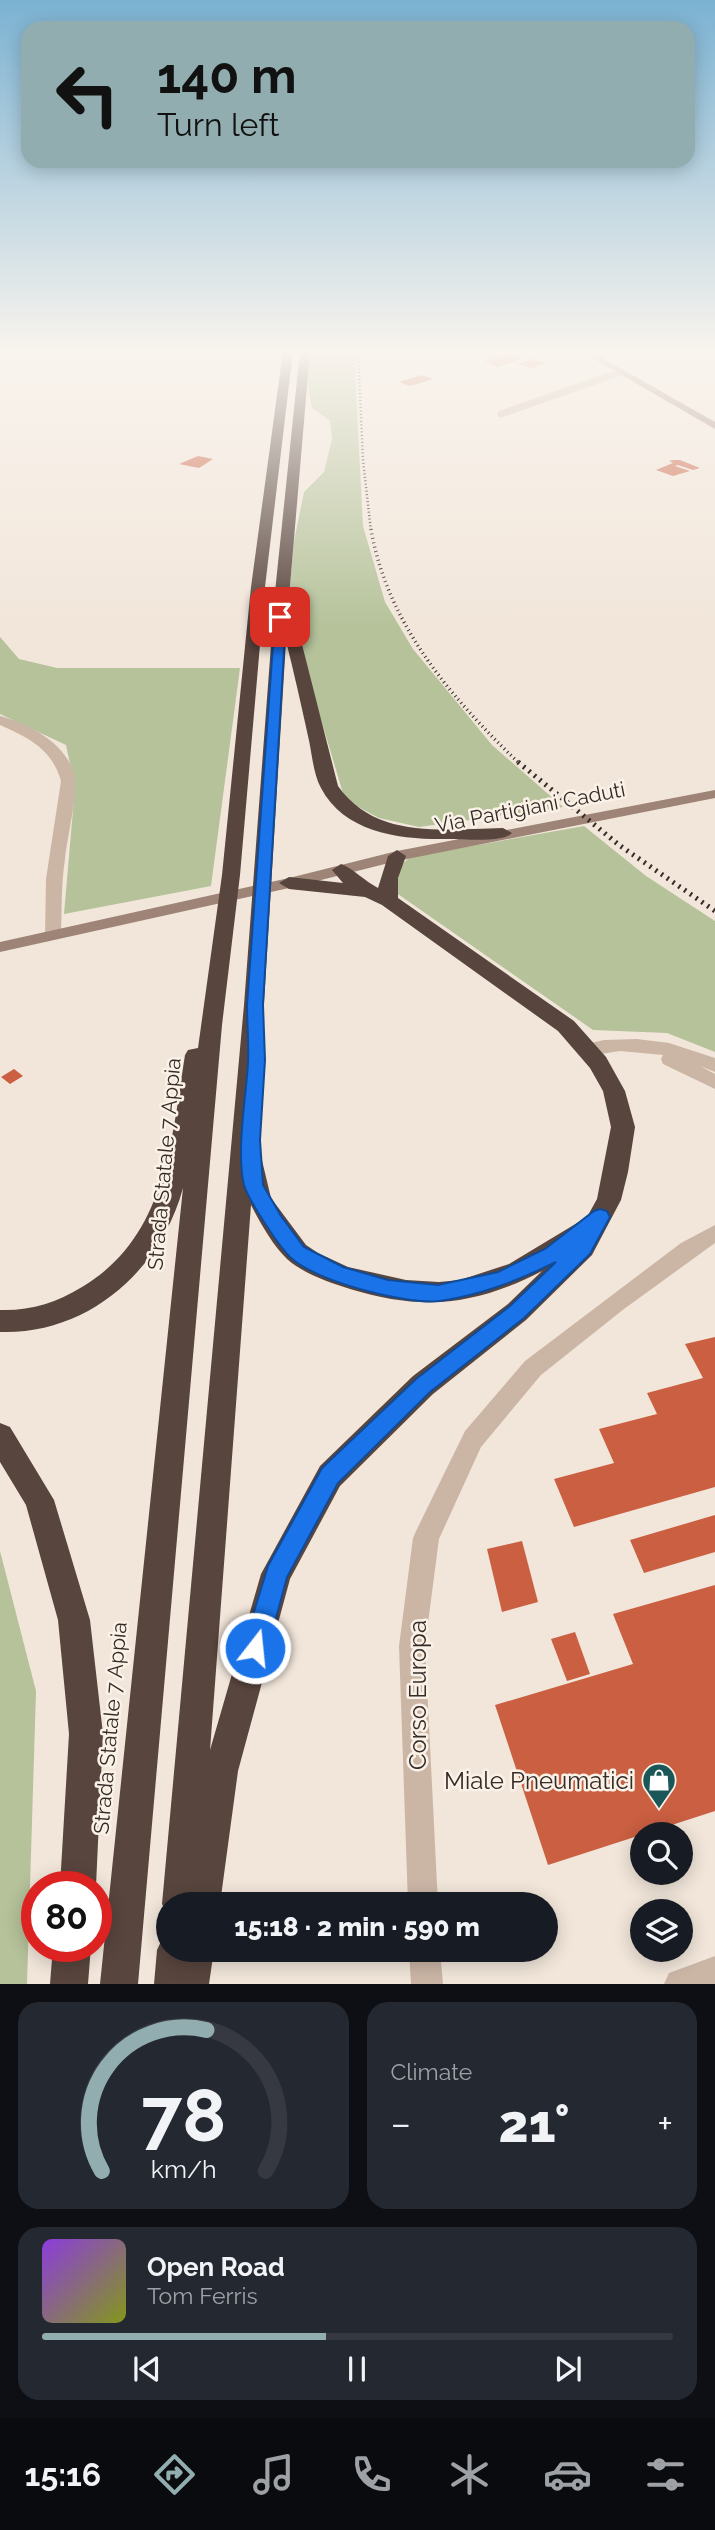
<!DOCTYPE html>
<meta charset="utf-8">
<style>
body{margin:0;font-family:Raleway,sans-serif;background:#242831;color:#f1f3f6;height:100vh;display:flex;flex-direction:column;font-size:26px;white-space:nowrap}
*{box-sizing:border-box;margin:0}
p{font-size:23px;color:#9ea1a6}
.icon{flex:none;width:38px;height:38px;fill:none;stroke:currentColor;stroke-width:2;stroke-linecap:round;stroke-linejoin:round}
.map{position:relative;height:1984px;overflow:hidden}
.sheet{display:flex;flex-direction:column;gap:18px;padding:18px;background:#0d0f14;flex:1}
.sheet>*{flex:none}
.hud{position:absolute;left:21px;top:21px;width:674px;height:147px;border-radius:21px;box-shadow:0 4px 18px #0003;background:#91adaf;color:#111;overflow:hidden}
.fabs{position:absolute;left:630px;top:1822px;display:grid;gap:14px}
.fabs a{display:grid;place-items:center;width:63px;height:63px;border-radius:50%;background:#171b24;box-shadow:0 4px 18px #0003;font-size:35px}
.speed{position:absolute;left:21px;top:1871px;display:flex;gap:14px;font-size:35px;font-weight:700;text-align:center}
.speed>*{display:grid;place-content:center;width:91px;height:91px;border-radius:50%;background:#171b24;box-shadow:0 4px 18px #0003;line-height:1}
.speed .limit{border:10px solid #d22;background:#fff;color:#111}
.pin{position:absolute;display:grid;place-items:center;width:60px;height:60px;color:#fff;margin:-30px;border-radius:14px;box-shadow:0 4px 10px #0006}
.me{position:absolute;width:77px;margin:-38px;rotate:16deg;stroke-linejoin:round;filter:drop-shadow(0 0 5px #0008)}
.turn{display:flex;align-items:center;gap:24px;height:147px;padding:0 21px;font-size:32px}
.turn .icon{width:91px;height:91px;stroke-width:2.5}
.turn b{display:block;font-size:49px;line-height:60px}
.big{font-size:52px;font-weight:800;line-height:1.1}
.sheet .card{flex:1;display:flex;flex-direction:column;justify-content:center;gap:10px;min-width:0;padding:0 24px;border-radius:21px;background:#242831}
.sheet .dial{align-items:center;gap:0}
.dial svg{height:182px;overflow:visible;fill:none;stroke:#363941;stroke-width:7;stroke-linecap:round;text-anchor:middle}
.dial text{fill:#f1f3f6;stroke:none}
.song{display:flex;align-items:center;gap:21px}
.cover{width:84px;height:84px;border-radius:10px;background:linear-gradient(135deg,hsl(270 70% 55%),hsl(70 70% 35%))}
.played{height:7px;border-radius:4px;background:linear-gradient(90deg,#91adaf 45%,#363941 45%)}
.keys{display:flex;justify-content:space-around;direction:ltr}
.heat{display:flex;justify-content:space-between;align-items:center;font-size:38px;direction:ltr}
.sheet .tiles{flex:1;display:grid;gap:18px;grid-template-columns:1fr 1fr}
.card:last-child{grid-column:span 2}
.trip{position:absolute;left:156px;top:1892px;width:402px;height:70px;border-radius:35px;background:#171b24;box-shadow:0 4px 18px #0003;font-weight:800;line-height:70px;text-align:center}
.tabs{display:flex;height:112px;justify-content:space-around;align-items:center;background:#090b0e;color:#9ea1a6}
.tabs .icon{width:49px;height:49px}
.tabs .on{color:#91adaf}
.tabs b{font-size:32px;color:#f1f3f6}
.map>svg:first-child{display:block}
.green{fill:#b5c29a}
.building{fill:#ca5f41}
.lines{fill:none;stroke-linecap:round;stroke-linejoin:round}
.lane{stroke:#cbb6a6;stroke-width:7}
.street{fill:#cbb6a6;fill-rule:evenodd}
.secondary{fill:#9e8477;fill-rule:evenodd}
.highway{fill:#58453e;fill-rule:evenodd}
.rail-far2{stroke:#362b27;stroke-width:2.5;stroke-dasharray:1 2.5;stroke-linecap:butt}
.rail-far1{stroke:#362b27;stroke-width:3.5;stroke-dasharray:1 3.5;stroke-linecap:butt}
.rail{stroke:#362b27;stroke-width:5;stroke-dasharray:2 5;stroke-linecap:butt}
.route{fill:#1a73e8;stroke:#114b97;stroke-width:2}
.labels{text-anchor:middle;dominant-baseline:central;stroke-width:5;stroke-linejoin:round;paint-order:stroke}
.street-label{font-size:21px;fill:#362b27;stroke:#faf1e7}
.near-street-label{font-size:24px;fill:#362b27;stroke:#faf1e7}
.near-poi-label{font-size:24px;fill:#362b27;stroke:#faf1e7;text-anchor:end}
</style>
<div class="map">
<svg width="715" height="1984" viewBox="0 0 715 1984">
<rect width="100%" height="100%" fill="#f2e6da"/>
<g class="green">
<polygon points="308,351 354,351 363,526 385,602 413,649 492,745 563,807 419,827 379,818 345,800 298,642 289,596 294,541 304,492 324,472 332,439 330,421 312,408 306,376"/>
<polygon points="0,637 19,659 57,668 240,668 211,886 64,914 75,787 66,745 0,714"/>
<polygon points="584,826 646,876 715,921 715,1052 667,1033 593,1030 395,892 394,871 410,857"/>
<polygon points="0,1551 36,1691 27,1984 0,1984"/>
</g>
<g class="building">
<polygon points="508,354 522,359 498,367 483,362"/>
<polygon points="532,359 546,363 531,368 517,364"/>
<polygon points="421,375 433,379 410,386 399,382"/>
<polygon points="198,456 213,459 199,468 179,464"/>
<polygon points="673,460 680,460 700,468 693,470 678,465 675,466 690,471 673,476 656,470 673,463 669,461"/>
<polygon points="14,1069 23,1076 10,1084 1,1077"/>
<polygon points="715,1337 715,1487 574,1527 554,1479 614,1463 599,1429 657,1414 647,1393 703,1378 685,1344"/>
<polygon points="715,1515 715,1552 644,1573 630,1540"/>
<polygon points="522,1541 538,1602 502,1612 487,1549"/>
<polygon points="715,1585 715,1811 548,1865 495,1705 633,1664 613,1614"/>
<polygon points="575,1632 590,1674 567,1681 551,1639"/>
</g>
<g class="lines">
<polyline class="lane" points="501,414 621,372"/>
<g class="street">
<path d="M0,716C30,724 70,745 75,779C77,798 67,839 65,859C61,885 62,910 61,935L53,940L45,935L46,879L61,781C52,749 29,738 0,725Z"/>
<polygon points="637,1039 669,1043 715,1058 715,1072 700,1066 715,1074 715,1089 663,1064 661,1059 663,1055 620,1051 588,1056 582,1055 579,1050 582,1045 604,1040"/>
<polygon points="715,1225 715,1243 624,1309 541,1375 481,1447 439,1539 425,1646 438,1904 408,1904 399,1646 413,1538 417,1529 465,1431 525,1361 681,1243"/>
<polygon points="409,1950 440,1950 443,1984 411,1984"/>
<polygon points="715,1956 715,1984 664,1984 669,1973"/>
</g>
<g class="secondary">
<polygon points="580,351 590,351 715,422 715,429"/>
<polygon points="715,790 715,798 397,861 289,888 0,952 0,942 289,878 397,851"/>
</g>
<g class="highway">
<path d="M283,351H293L265,587L240,875L222,1025L138,1984H100L183,1188C161,1270 88,1335 0,1332V1310C30,1311 56,1303 82,1287C166,1237 171,1143 185,1055L188,1050L198,1048L222,875L251,587Z"/>
<path d="M300,351H310L288,609L294,613L338,786C376,840 444,829 503,828L512,833C504,843 463,839 450,839C403,840 345,834 321,788C313,774 312,752 308,736C301,704 294,673 286,641L255,1150L260,1152L271,1198L306,1245L318,1253L348,1267L406,1280L439,1282L460,1280L509,1264L587,1217L597,1199L611,1127L603,1091L590,1068L558,1031L382,905L365,897L289,889L279,883L289,877L343,883L332,870L341,864C351,867 366,882 378,888L388,856L397,850L406,856L398,878V898L574,1021L606,1057L625,1091L635,1127L628,1172L621,1200L592,1255L526,1320L433,1394L340,1486L290,1579L238,1771L220,1904H168V1917L162,1904L244,1005L275,592ZM251,1205C261,1224 272,1244 287,1259C304,1274 328,1282 350,1289C422,1311 475,1306 542,1271L508,1304L413,1376L320,1466L261,1574L210,1750Z"/>
<polygon points="0,1423 10,1427 54,1500 90,1620 103,1734 96,1886 60,1886 69,1734 58,1620 26,1505 0,1462"/>
<polygon points="168,1935 168,1950 214,1950 209,1984 154,1984 157,1950 163,1937"/>
<polygon points="53,1946 91,1946 88,1984 50,1984"/>
</g>
<polyline class="rail-far2" points="358,351 363,460 371,531"/>
<path class="rail-far1" d="M371,529C387,624 452,699 520,764"/>
<polyline class="rail" points="518,762 619,845 715,911"/>
</g>
<linearGradient id="sky" x2="0" y2="1"><stop stop-color="#7bb2d2"/><stop offset="0.56" stop-color="#f9f4ee"/><stop offset="1" stop-color="#f9f4ee" stop-opacity="0"/></linearGradient>
<rect width="715" height="629" fill="url(#sky)"/>
<path class="route" d="M280,614L286,617L263,1005L265,1060L260,1140L263,1185L281,1216L304,1247L343,1267L388,1280L438,1285L498,1272L528,1257L545,1249L594,1211L600,1209L607,1211L610,1217L590,1254L524,1318L430,1392L338,1483L287,1577L268,1648L264,1656L255,1660L247,1656L243,1648L268,1566L322,1468L416,1379L510,1306L556,1262C519,1280 482,1295 440,1301C407,1305 314,1281 290,1257C278,1245 249,1201 244,1185C236,1152 246,1098 248,1063C249,1044 247,1024 247,1005L275,617Z"/>
<defs>
<g id="shop-pin" transform="scale(1.75)"><path d="M0 17L-7.5 6A9.5 9.5 0 1 1 7.5 6Z" fill="#1b5759" stroke="#faf1e7"/><path d="M-5-2.5h2.3a2.7 3.5 0 0 1 5.4 0H5L5.5 6h-11ZM-1.5-2.5h3a1.5 2.3 0 0 0-3 0Z" fill="#fff"/></g>
</defs>
<g fill-rule="evenodd">
<use href="#shop-pin" x="659" y="1780"/>
</g>
<g class="labels">
<g class="street-label">
<text transform="translate(530 807) rotate(-11)">Via Partigiani Caduti</text>
<text transform="translate(164 1164) rotate(-85)">Strada Statale 7 Appia</text>
<text transform="translate(110 1728) rotate(-85)">Strada Statale 7 Appia</text>
</g>
<g class="near-street-label">
<text transform="translate(417 1695) rotate(-90)">Corso Europa</text>
</g>
<g class="near-poi-label">
<text x="634" y="1780">Miale Pneumatici</text>
</g>
</g>
</svg>
<div class="fabs">
<a><svg class="icon" aria-label="search" viewBox="0 0 24 24"><circle cx="10" cy="10" r="6"/><path d="M15 15l6 6"/></svg></a>
<a><svg class="icon" aria-label="layers" viewBox="0 0 24 24"><path d="M12 4l9 5-9 5-9-5zM3 14l9 5 9-5"/></svg></a>
</div>
<div class="speed"><div class="limit">80</div></div>
<div class="pin" style="left:280px;top:617px;background:#d93025"><svg class="icon" aria-label="arrive" viewBox="0 0 24 24"><path d="M6 21V4h12l-3 4 3 4H6"/></svg></div>
<svg class="me" style="left:255px;top:1648px" viewBox="-20 -20 40 40"><circle r="17" fill="#1a73e8" stroke="#fff" stroke-width="3"/><path d="M0-11L8 9 0 5-8 9z" fill="#fff"/></svg>
<div class="trip">15:18 · 2 min · 590 m</div>
<div class="hud">
<div class="turn"><svg class="icon" aria-label="left" viewBox="0 0 24 24"><path d="M17 20v-9H6M10 6l-5 5 5 5"/></svg><div><b>140 m</b>Turn left</div></div>
</div>
</div>
<section class="sheet">
<div class="tiles">
<div class="card dial"><svg viewBox="0 0 100 80">
<path d="M14 69A42 42 0 1 1 86 69"/>
<path d="M14 69A42 42 0 0 1 60 7" stroke="#91adaf"/>
<text x="50" y="56" font-size="32" font-weight="700">78</text>
<text x="50" y="72" font-size="11">km/h</text>
</svg></div>
<div class="card"><p>Climate</p>
<div class="heat"><a>−</a><b class="big">21°</b><a>+</a></div>
</div>
<div class="card">
<div class="song"><i class="cover"></i><div><b>Open Road</b><p>Tom Ferris</p></div></div>
<div class="played"></div>
<div class="keys"><svg class="icon" aria-label="previous" viewBox="0 0 24 24"><path d="M18 5L8 12l10 7zM5 5v14"/></svg><svg class="icon" aria-label="pause" viewBox="0 0 24 24"><path d="M8 5v14M16 5v14"/></svg><svg class="icon" aria-label="next" viewBox="0 0 24 24"><path d="M6 5l10 7-10 7zM19 5v14"/></svg></div>
</div>
</div>
</section>
<nav class="tabs">
<b>15:16</b>
<svg class="icon on" aria-label="directions" viewBox="0 0 24 24"><path d="M12 3l9 9-9 9-9-9zM9 14v-3h6M13 9l2 2-2 2"/></svg>
<svg class="icon" aria-label="music" viewBox="0 0 24 24"><path d="M9 18V5l10-2v13"/><circle cx="6" cy="18" r="3"/><circle cx="16" cy="16" r="3"/></svg>
<svg class="icon" aria-label="phone" viewBox="0 0 24 24"><path d="M5 4h4l2 5-3 2q2 4 5 5l2-3 5 2v4C11 20 4 13 5 4z"/></svg>
<svg class="icon" aria-label="climate" viewBox="0 0 24 24"><path d="M12 3v18M4 7l16 10M4 17L20 7"/></svg>
<svg class="icon" aria-label="car" viewBox="0 0 24 24"><path d="M5 17H2v-5l4-1 3-4h7l3 4 3 1v5h-3M9 17h6M6 11h13"/><circle cx="7" cy="17" r="2"/><circle cx="17" cy="17" r="2"/></svg>
<svg class="icon" aria-label="filters" viewBox="0 0 24 24"><path d="M4 7h16M4 17h16"/><circle cx="9" cy="7" r="2"/><circle cx="15" cy="17" r="2"/></svg>
</nav>
